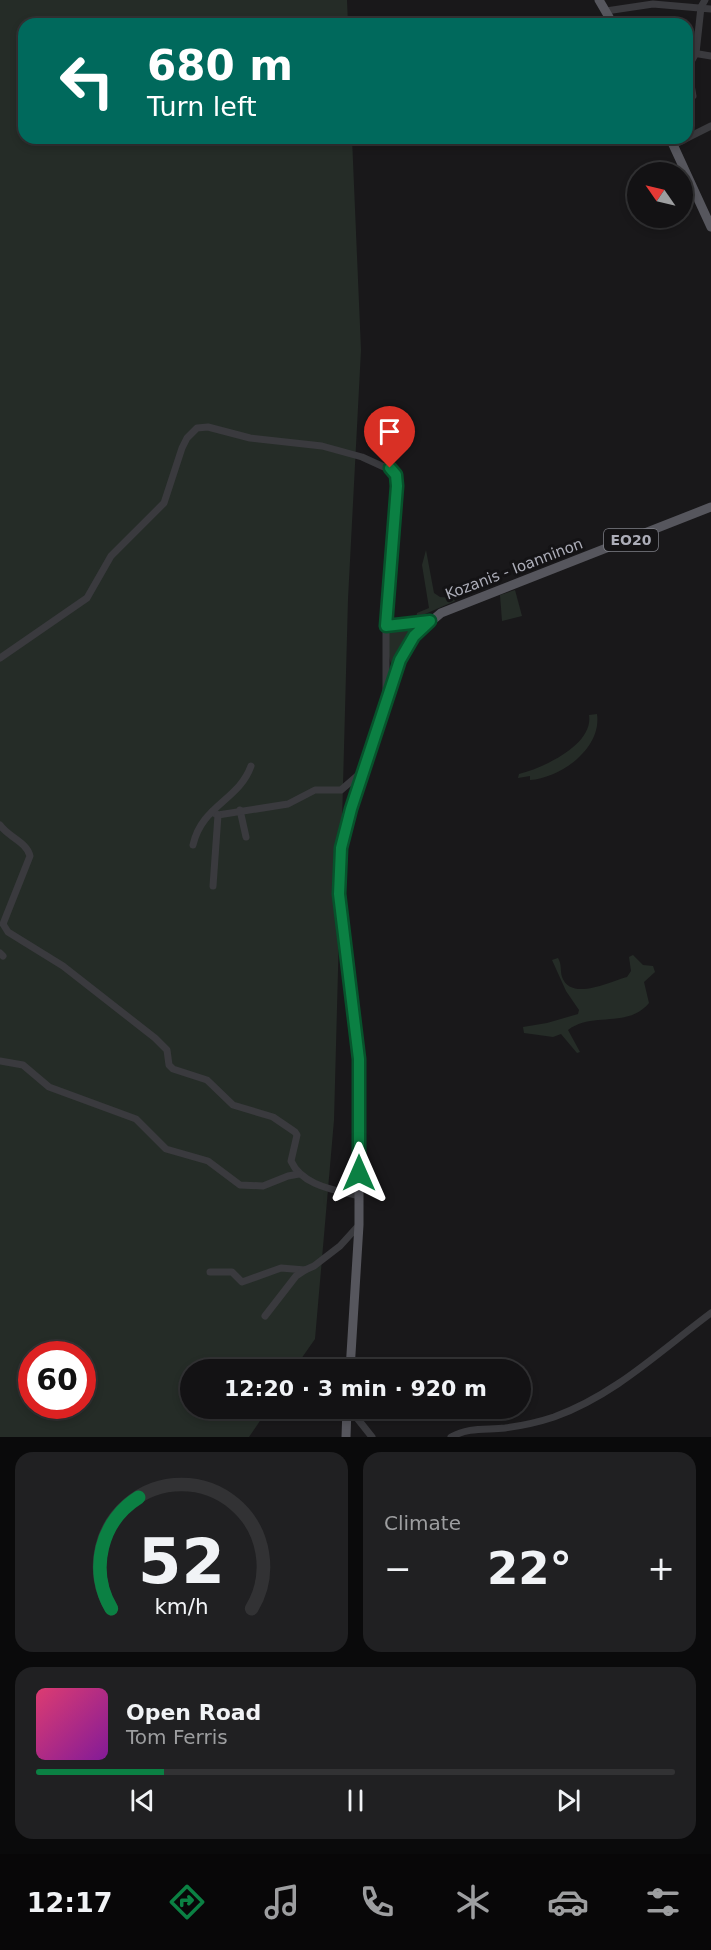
<!DOCTYPE html>
<meta charset="utf-8">
<style>
body{margin:0;font-family:"DejaVu Sans",sans-serif;background:#202022;color:#f1f3f6;height:100vh;display:flex;flex-direction:column;font-size:22px;white-space:nowrap}
*{box-sizing:border-box;margin:0}
p{font-size:20px;color:#9d9ea0}
.icon{flex:none;width:33px;height:33px;fill:none;stroke:currentColor;stroke-width:2;stroke-linecap:round;stroke-linejoin:round}
.map{position:relative;height:1437px;overflow:hidden}
.side{display:flex;flex-direction:column;gap:15px;padding:15px;background:#0a0a0b;flex:1}
.side>*{flex:none}
.banner{position:absolute;left:18px;top:18px;width:675px;height:126px;border-radius:18px;box-shadow:0 3px 9px #0003,0 0 0 2px #323234;background:#00695c;color:#fff;overflow:hidden}
.needle{width:39px;rotate:304deg}
.buttons{position:absolute;left:627px;top:162px;display:grid;gap:12px}
.buttons a{display:grid;place-items:center;width:66px;height:66px;border-radius:50%;background:#131214;box-shadow:0 3px 9px #0003,0 0 0 2px #323234;font-size:30px}
.speed{position:absolute;left:18px;top:1341px;display:flex;gap:12px;font-size:30px;font-weight:700;text-align:center}
.speed>*{display:grid;place-content:center;width:78px;height:78px;border-radius:50%;background:#131214;box-shadow:0 3px 9px #0003,0 0 0 2px #323234;line-height:1}
.speed .limit{border:9px solid #d22;background:#fff;color:#111}
.pin{position:absolute;display:grid;place-items:center;width:51px;height:51px;color:#fff;margin:-62px -26px;border-radius:50% 50% 50% 0;rotate:-45deg;box-shadow:0 0 6px #0007}
.pin .icon{rotate:45deg}
.me{position:absolute;width:66px;margin:-33px;rotate:0deg;stroke-linejoin:round;filter:drop-shadow(0 0 4px #0008)}
.turn{display:flex;align-items:center;gap:21px;height:126px;padding:0 30px;font-size:27px}
.turn .icon{width:78px;height:78px;stroke-width:2.5}
.turn b{display:block;font-size:42px;line-height:51px}
.big{font-size:45px;font-weight:700;line-height:1.1}
.side .card{flex:1;display:flex;flex-direction:column;justify-content:center;gap:9px;min-width:0;padding:0 21px;border-radius:18px;background:#202022}
.side .dial{align-items:center;gap:0}
.dial svg{height:156px;overflow:visible;fill:none;stroke:#323234;stroke-width:7;stroke-linecap:round;text-anchor:middle}
.dial text{fill:#f1f3f6;stroke:none}
.song{display:flex;align-items:center;gap:18px}
.cover{width:72px;height:72px;border-radius:9px;background:linear-gradient(135deg,hsl(340 70% 55%),hsl(290 70% 35%))}
.played{height:6px;border-radius:3px;background:linear-gradient(90deg,#0b8043 20%,#323234 20%)}
.keys{display:flex;justify-content:space-around;direction:ltr}
.heat{display:flex;justify-content:space-between;align-items:center;font-size:33px;direction:ltr}
.side .tiles{flex:1;display:grid;gap:15px;grid-template-columns:1fr 1fr}
.card:last-child{grid-column:span 2}
.trip{position:absolute;left:180px;top:1359px;width:351px;height:60px;border-radius:30px;background:#131214;box-shadow:0 3px 9px #0003,0 0 0 2px #323234;font-weight:700;line-height:60px;text-align:center}
.tab-bar{display:flex;height:96px;justify-content:space-around;align-items:center;background:#080708;color:#9d9ea0}
.tab-bar .icon{width:42px;height:42px}
.tab-bar .active{color:#0b8043}
.tab-bar b{font-size:27px;color:#f1f3f6}
.map>svg:first-child{display:block}
.green{fill:#252c27;fill-rule:evenodd}
.lines{fill:none;stroke-linecap:round;stroke-linejoin:round}
.minor{stroke:#3a3a3e;stroke-width:7}
.major{stroke:#56565d;stroke-width:9}
.route-casing{stroke:#07532c;stroke-width:15}
.route{stroke:#0b8043;stroke-width:10}
.labels{text-anchor:middle;dominant-baseline:central;stroke-width:6;stroke-linejoin:round;paint-order:stroke}
.shield{fill:#141315;stroke:#7e7f87;stroke-width:1.5}
.shield-label{font-size:14px;font-weight:bold;fill:#acadb8}
.street-label{font-size:15px;fill:#acadb8;stroke:#141315}
</style>
<div class="map">
<svg width="711" height="1437" viewBox="0 0 711 1437">
<rect width="100%" height="100%" fill="#19181a"/>
<g class="green">
<path d="M0,0H347L348,24H24V138H352L361,350L348,599L334,1120L315,1339L294,1369L190,1370V1408L268,1409L249,1437H0ZM32,1354H82V1406H32Z"/>
<polygon points="426,550 434,593 440,597 453,598 455,601 416,618 417,613 429,608 422,565"/>
<polygon points="515,590 522,616 502,621 500,595"/>
<polygon points="417,625 401,647 392,668 387,649 388,628"/>
<path d="M597,714C602,748 561,778 530,780V776L518,778L519,774C543,768 594,745 589,715Z"/>
<path d="M633,955L643,965L653,966L655,972L644,982L649,1003C627,1029 593,1011 568,1030L580,1052L577,1053L561,1034L553,1037L524,1033L523,1027L547,1023L578,1014L579,1010L566,991L552,960L558,958C562,965 560,970 562,977C571,1002 611,981 627,977L631,971L629,957Z"/>
</g>
<g class="lines">
<g class="minor">
<polyline points="606,11 653,4 711,9"/>
<polyline points="687,52 711,56"/>
<polyline points="687,97 693,96 688,67 696,53 701,7 705,0"/>
<polyline points="673,145 711,126"/>
<polyline points="386,626 430,621"/>
<polyline points="0,658 87,598 111,556 164,503 182,448 187,438 197,428 208,427 250,438 322,446 362,457 395,472 397,486 386,626 386,700"/>
<polyline points="240,810 246,837"/>
<polyline points="212,812 218,815 288,804 315,790 341,790 363,771"/>
<path d="M0,825C8,837 27,842 30,856L3,924L8,932L63,966L155,1038L167,1050L169,1065L173,1069L207,1080L233,1105L273,1117L295,1132L297,1135L291,1161C302,1186 336,1190 359,1196"/>
<path d="M193,845C202,805 239,800 251,766"/>
<polyline points="213,886 218,815"/>
<polyline points="0,953 3,956"/>
<polyline points="0,1061 23,1065 49,1087 136,1119 166,1149 208,1161 240,1185 263,1186 288,1176 299,1174"/>
<polyline points="210,1272 232,1272 242,1282 281,1268 305,1270 314,1266 340,1246 359,1225"/>
<polyline points="265,1316 296,1276 305,1270"/>
<polyline points="349,1408 372,1437"/>
<path d="M451,1437C469,1427 485,1430 505,1428C520,1426 539,1422 554,1417C615,1395 660,1351 711,1313"/>
</g>
<g class="major">
<polyline points="599,0 613,24"/>
<polyline points="670,138 711,227"/>
<polyline points="350,1370 359,1225 359,1059 339,894 344,834 397,669 414,636 441,613 711,507"/>
<polyline points="346,1437 347,1408"/>
</g>
</g>
<g class="lines">
<g class="route-casing">
<polyline id="route" points="359,1173 359,1059 339,894 341,848 351,809 400,660 414,636 430,621 386,626 397,486 396,475 390,468"/>
</g>
<use href="#route" class="route"/>
</g>
<g class="labels">
<rect class="shield" x="604" y="529" width="54" height="22" rx="4.5"/>
<g class="shield-label">
<text x="631" y="540">ΕΟ20</text>
</g>
<g class="street-label">
<text transform="translate(514 569) rotate(-21)">Kozanis - Ioanninon</text>
</g>
</g>
</svg>
<div class="buttons">
<a><svg class="needle" viewBox="-14 -14 28 28"><path d="M0-13l5 13h-10z" fill="#e53935"/><path d="M0 13l5-13h-10z" fill="#9d9ea0"/></svg></a>
</div>
<div class="speed"><div class="limit">60</div></div>
<div class="pin" style="left:390px;top:468px;background:#d93025"><svg class="icon" aria-label="arrive" viewBox="0 0 24 24"><path d="M6 21V4h12l-3 4 3 4H6"/></svg></div>
<svg class="me" style="left:359px;top:1173px" viewBox="-20 -20 40 40"><path d="M0-17L14 15 0 8-14 15z" fill="#0b8043" stroke="#fff" stroke-width="4"/></svg>
<div class="trip">12:20 · 3 min · 920 m</div>
<div class="banner">
<div class="turn"><svg class="icon" aria-label="left" viewBox="0 0 24 24"><path d="M17 20v-9H6M10 6l-5 5 5 5"/></svg><div><b>680 m</b>Turn left</div></div>
</div>
</div>
<section class="side">
<div class="tiles">
<div class="card dial"><svg viewBox="0 0 100 80">
<path d="M14 69A42 42 0 1 1 86 69"/>
<path d="M14 69A42 42 0 0 1 28 12" stroke="#0b8043"/>
<text x="50" y="56" font-size="32" font-weight="700">52</text>
<text x="50" y="72" font-size="11">km/h</text>
</svg></div>
<div class="card"><p>Climate</p>
<div class="heat"><a>−</a><b class="big">22°</b><a>+</a></div>
</div>
<div class="card">
<div class="song"><i class="cover"></i><div><b>Open Road</b><p>Tom Ferris</p></div></div>
<div class="played"></div>
<div class="keys"><svg class="icon" aria-label="previous" viewBox="0 0 24 24"><path d="M18 5L8 12l10 7zM5 5v14"/></svg><svg class="icon" aria-label="pause" viewBox="0 0 24 24"><path d="M8 5v14M16 5v14"/></svg><svg class="icon" aria-label="next" viewBox="0 0 24 24"><path d="M6 5l10 7-10 7zM19 5v14"/></svg></div>
</div>
</div>
</section>
<nav class="tab-bar">
<b>12:17</b>
<svg class="icon active" aria-label="directions" viewBox="0 0 24 24"><path d="M12 3l9 9-9 9-9-9zM9 14v-3h6M13 9l2 2-2 2"/></svg>
<svg class="icon" aria-label="music" viewBox="0 0 24 24"><path d="M9 18V5l10-2v13"/><circle cx="6" cy="18" r="3"/><circle cx="16" cy="16" r="3"/></svg>
<svg class="icon" aria-label="phone" viewBox="0 0 24 24"><path d="M5 4h4l2 5-3 2q2 4 5 5l2-3 5 2v4C11 20 4 13 5 4z"/></svg>
<svg class="icon" aria-label="climate" viewBox="0 0 24 24"><path d="M12 3v18M4 7l16 10M4 17L20 7"/></svg>
<svg class="icon" aria-label="car" viewBox="0 0 24 24"><path d="M5 17H2v-5l4-1 3-4h7l3 4 3 1v5h-3M9 17h6M6 11h13"/><circle cx="7" cy="17" r="2"/><circle cx="17" cy="17" r="2"/></svg>
<svg class="icon" aria-label="filters" viewBox="0 0 24 24"><path d="M4 7h16M4 17h16"/><circle cx="9" cy="7" r="2"/><circle cx="15" cy="17" r="2"/></svg>
</nav>
